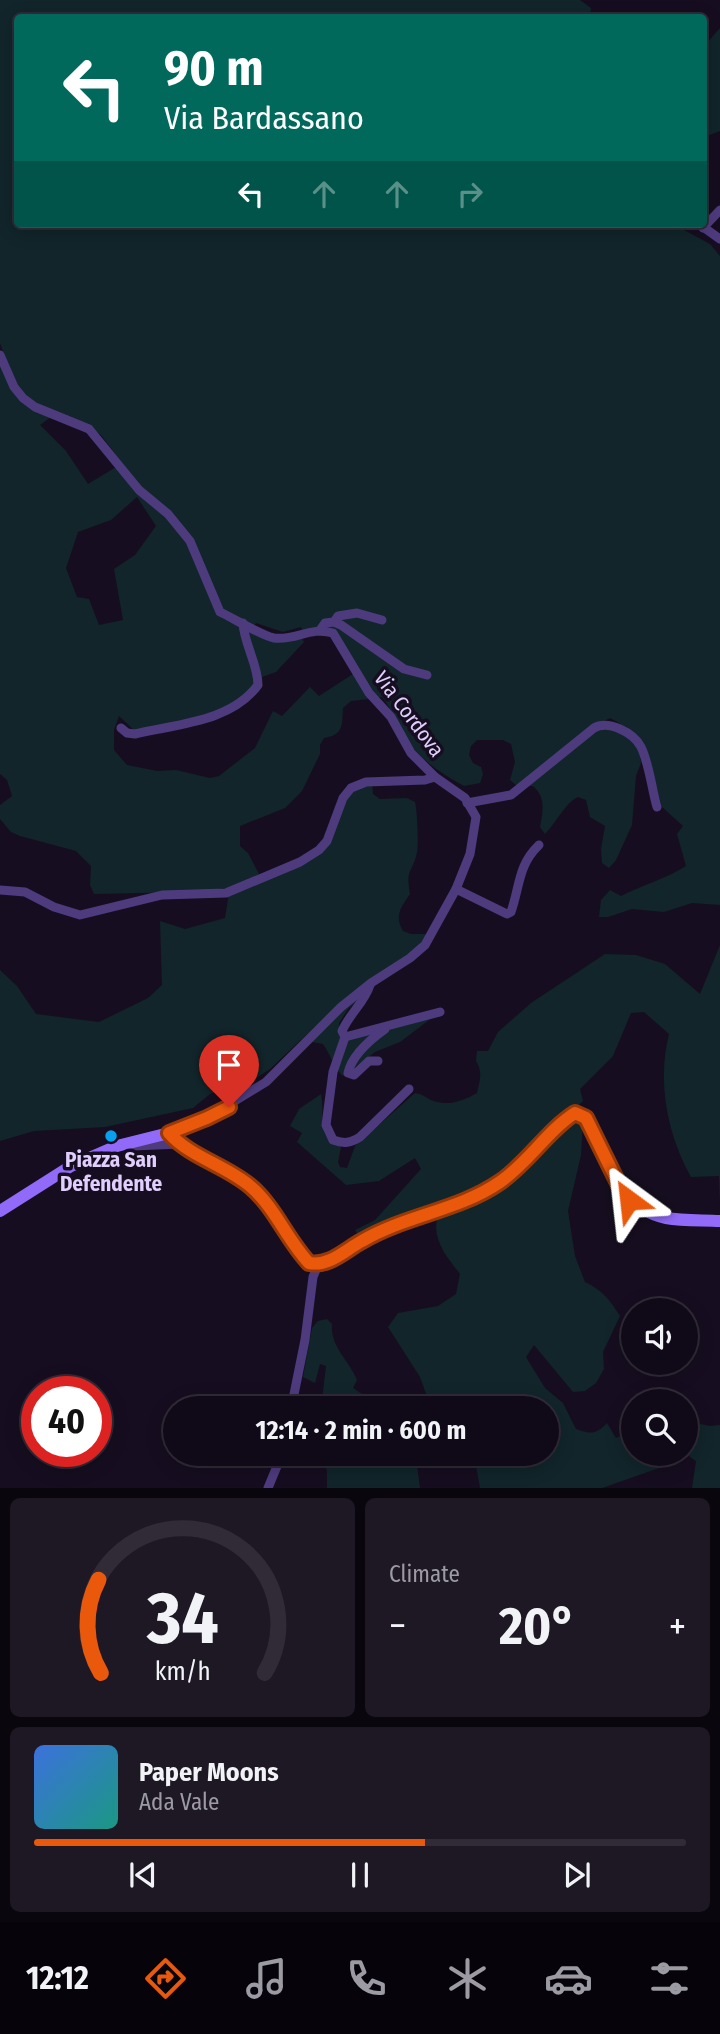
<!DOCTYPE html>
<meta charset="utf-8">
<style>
body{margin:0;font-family:"Fira Sans Condensed",sans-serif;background:#1e1825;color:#f1f3f6;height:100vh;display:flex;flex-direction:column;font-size:26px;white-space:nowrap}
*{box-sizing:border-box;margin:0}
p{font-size:23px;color:#9c9aa2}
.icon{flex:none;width:38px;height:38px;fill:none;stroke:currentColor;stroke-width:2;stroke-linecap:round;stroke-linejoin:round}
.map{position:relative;height:1488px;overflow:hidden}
.side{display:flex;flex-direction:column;gap:10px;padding:10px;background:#09060d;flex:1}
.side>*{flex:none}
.guide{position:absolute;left:14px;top:14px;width:693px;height:214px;border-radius:7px;box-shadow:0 4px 18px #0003,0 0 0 2px #302b37;background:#00695c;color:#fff;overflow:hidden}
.tools{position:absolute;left:621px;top:1298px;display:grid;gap:14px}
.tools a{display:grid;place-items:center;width:77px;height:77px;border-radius:50%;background:#100a18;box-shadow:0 4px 18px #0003,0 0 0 2px #302b37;font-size:35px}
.speed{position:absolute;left:21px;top:1376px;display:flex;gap:14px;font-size:35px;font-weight:700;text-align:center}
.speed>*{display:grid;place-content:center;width:91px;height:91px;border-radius:50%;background:#100a18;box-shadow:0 4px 18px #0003,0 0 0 2px #302b37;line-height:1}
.speed .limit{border:10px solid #d22;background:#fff;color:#111}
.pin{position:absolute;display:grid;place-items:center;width:60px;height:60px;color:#fff;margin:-72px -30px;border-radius:50% 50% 50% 0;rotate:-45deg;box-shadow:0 0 7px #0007}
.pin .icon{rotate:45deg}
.me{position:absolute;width:77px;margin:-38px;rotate:330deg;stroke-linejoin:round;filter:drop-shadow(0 0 5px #0008)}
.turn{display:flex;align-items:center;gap:24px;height:147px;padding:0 35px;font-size:32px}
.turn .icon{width:91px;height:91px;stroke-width:2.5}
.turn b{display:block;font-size:49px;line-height:60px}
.lanes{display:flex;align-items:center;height:66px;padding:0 35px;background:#0003;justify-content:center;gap:35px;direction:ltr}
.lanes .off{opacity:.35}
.big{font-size:52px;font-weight:700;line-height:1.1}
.side .card{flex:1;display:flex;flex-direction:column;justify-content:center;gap:10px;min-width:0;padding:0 24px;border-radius:10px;background:#1e1825}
.side .dial{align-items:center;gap:0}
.dial svg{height:182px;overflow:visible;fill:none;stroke:#302b37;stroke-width:7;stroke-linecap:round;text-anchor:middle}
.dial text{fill:#f1f3f6;stroke:none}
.song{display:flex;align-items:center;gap:21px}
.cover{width:84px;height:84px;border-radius:10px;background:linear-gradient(135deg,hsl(220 70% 55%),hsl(170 70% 35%))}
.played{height:7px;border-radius:4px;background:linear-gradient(90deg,#ea580c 60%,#302b37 60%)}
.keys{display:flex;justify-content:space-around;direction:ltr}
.heat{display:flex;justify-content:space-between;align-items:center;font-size:38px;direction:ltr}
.side .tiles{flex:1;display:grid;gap:10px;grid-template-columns:1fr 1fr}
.card:last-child{grid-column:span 2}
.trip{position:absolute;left:163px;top:1396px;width:396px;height:70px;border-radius:35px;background:#100a18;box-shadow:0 4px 18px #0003,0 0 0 2px #302b37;font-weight:700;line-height:70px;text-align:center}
.menu{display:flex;height:112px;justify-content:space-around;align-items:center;background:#06040a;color:#9c9aa2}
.menu .icon{width:49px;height:49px}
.menu .on{color:#ea580c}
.menu b{font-size:32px;color:#f1f3f6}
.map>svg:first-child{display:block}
.green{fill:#11252a;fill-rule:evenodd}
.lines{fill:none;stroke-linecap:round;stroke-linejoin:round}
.street{stroke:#4e3b7e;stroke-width:9}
.secondary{stroke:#916af9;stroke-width:12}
.route-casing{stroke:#983908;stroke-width:18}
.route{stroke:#ea580c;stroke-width:12}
.poi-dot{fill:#099fef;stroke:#160e20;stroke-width:2.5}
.labels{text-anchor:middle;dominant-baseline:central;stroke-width:7;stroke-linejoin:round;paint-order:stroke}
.street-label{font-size:21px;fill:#e0cffd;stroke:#160e20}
.poi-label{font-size:21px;font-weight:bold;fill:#e0cffd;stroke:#160e20}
</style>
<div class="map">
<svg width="720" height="1488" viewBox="0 0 720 1488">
<rect width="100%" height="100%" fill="#160e20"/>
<g class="green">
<path d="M0,0H580L591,8L590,18H18V224H673L710,244L720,256V905L692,903L664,912L632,909L608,917H599L601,900L610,890L621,896C643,885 665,879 686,866L677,834L683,826L662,807L645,746L619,723L610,718L594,726L517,786L510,780L515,762L511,744L503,740H477L471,746L469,755L473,763L481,767L483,774L480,783L464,786C443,775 421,760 407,741C398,727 393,711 382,697L375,698L326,627H314L302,630L301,627L283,632L256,623L250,631L302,638L304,642L276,672L262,677L256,685L226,711L135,731L119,716L114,730V750L127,765L157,771L176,770L210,778L219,776L255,748L273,711L282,716L310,687L319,696L353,674L369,699L351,701L343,708C342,724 344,735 324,738L320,745V754L302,791L285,808L240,826V846L248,853L260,876L230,888L184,892L94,894L90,885L91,866L76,851L20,836L11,832L0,819V805L12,796L7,780L0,774V362L9,383L51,417L40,425L66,451L88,484L116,467L158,511L101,435C73,415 31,412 14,379C8,368 4,354 0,343ZM137,497L156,526L135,555L114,569L123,620L99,625L89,599L77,597L66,568L78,532L111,520Z"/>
<polygon points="720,28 720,131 704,137 704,46"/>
<path d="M603,726L618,731L639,747L641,763L636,776L632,825L616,860L609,868L602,863L601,849L605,826L590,817L586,800L578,797C565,803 556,823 545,834L540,827C543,811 546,797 533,786H527Z"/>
<path d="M372,783L373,794L380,799L407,798L415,802C417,808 419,846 417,852C413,873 405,868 410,894C401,907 394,916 403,931L411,934H430L418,948L338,1005L270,1069L256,1078L210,1094L193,1108L105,1127L34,1131L0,1141V970L17,986L36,1014L99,1022L148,998L162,985L160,921L185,929L225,918L229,893L320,851L347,794Z"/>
<path d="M720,945V1204L719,1176L691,1177C667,1134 657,1082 669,1034L644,1012L631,1013L613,1056L580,1089L583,1101L499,1180L361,1239L355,1230L375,1220L421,1169L415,1158L379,1181L346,1185L297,1142L302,1133L290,1126L299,1109L321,1094C326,1117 313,1134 341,1147L338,1162L340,1167L347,1168L355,1146L415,1093C422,1094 425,1097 431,1100C448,1107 463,1101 477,1093C480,1080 483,1072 476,1061L477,1051H488L498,1032L531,1003L605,954L636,955L665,964L700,994Z"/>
<path d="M362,993L363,997L348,1009L339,1023L340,1035L433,1017L400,1042L375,1052L343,1076C333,1067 331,1055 323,1044L312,1042L342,1008Z"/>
<path d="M577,1115L583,1120L581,1155L568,1211L575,1256L585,1282C602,1290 610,1300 620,1316L603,1352L604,1369L596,1383L585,1391L573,1392L534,1345L526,1357L545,1388L563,1403L576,1429C590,1434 596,1435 607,1423L616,1438L628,1433L633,1437L634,1454H683L662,1467L602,1488H480L474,1454H546V1409H464L461,1403L442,1406L429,1402L420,1377L388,1327L398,1313L438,1306L456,1294L460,1274C447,1257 429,1237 439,1213L466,1204Z"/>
<path d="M327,1319L332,1324C330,1347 349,1360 357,1380L353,1388L362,1394L371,1396L373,1409H321L326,1366L320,1364L315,1383L303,1377L312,1328L318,1321Z"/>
<polygon points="686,1421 710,1426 720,1425 720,1488 692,1488 696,1461 686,1454"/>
<polygon points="322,1454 402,1454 417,1465 420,1488 327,1488 327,1471"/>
</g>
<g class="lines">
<g class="street">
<polyline points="699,224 720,239"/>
<polyline points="703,228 720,210"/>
<path d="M0,355L14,387L23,398L35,407L89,429L139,490L168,514L190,541L220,612C233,618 262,636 274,638C296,641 310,626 333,633L369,693L391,717L411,753L435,777L465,798L476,817L470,854L456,889L425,945L410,958L371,983L341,1007L266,1082L207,1118L169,1133"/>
<polyline points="334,622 338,616 357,613 382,620"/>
<polyline points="320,630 325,623 334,622 341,625 404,669 427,675"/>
<path d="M121,728L127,733L135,734C177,724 231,722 258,685C258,664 244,644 243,623"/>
<path d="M467,803L511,795L594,728C608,720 633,732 641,747C649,763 652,790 657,807"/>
<path d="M456,889L507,914L511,912C520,886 518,865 539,845"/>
<polyline points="0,890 25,892 54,907 80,915 162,895 226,893 300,862 319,850 327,841 343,798 351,788 366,782 425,780 435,777"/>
<path d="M370,985C364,1003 350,1013 342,1031L345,1037L440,1012"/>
<path d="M345,1037L333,1072L326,1125L333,1140C344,1144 351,1143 360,1137L409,1089"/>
<path d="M378,1061H369L354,1075L348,1073C352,1055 371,1039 385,1029"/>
<polyline points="133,1146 180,1144"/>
<polyline points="291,1409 305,1340 313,1277 318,1265"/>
<polyline points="268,1488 282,1454"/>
</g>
<path class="secondary" d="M0,1211L71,1166L117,1146L169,1133C191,1158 227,1165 252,1187C273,1207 288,1235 305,1258L309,1263C329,1267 345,1250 362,1241C406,1215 458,1210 500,1182C529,1162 547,1131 575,1113L585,1118C606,1156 618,1209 666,1218C683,1221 703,1220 720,1221"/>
</g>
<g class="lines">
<g class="route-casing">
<path id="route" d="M229,1107L207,1118L169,1133C190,1157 225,1165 250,1186C275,1207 287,1240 309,1263C329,1267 345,1250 362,1241C406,1215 458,1211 500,1182C529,1162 547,1131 575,1113L586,1118L619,1185L629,1200"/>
</g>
<use href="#route" class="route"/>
</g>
<circle class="poi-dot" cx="111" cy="1136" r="7"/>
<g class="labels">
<g class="street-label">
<text transform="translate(409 714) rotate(53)">Via Cordova</text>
</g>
<g class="poi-label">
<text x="111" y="1160">Piazza San<tspan x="111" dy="24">Defendente</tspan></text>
</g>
</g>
</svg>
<div class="tools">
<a><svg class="icon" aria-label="sound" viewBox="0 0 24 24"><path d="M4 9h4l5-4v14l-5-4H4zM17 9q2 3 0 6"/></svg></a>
<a><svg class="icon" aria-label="search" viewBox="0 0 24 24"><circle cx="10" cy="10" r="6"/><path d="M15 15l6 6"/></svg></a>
</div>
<div class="speed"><div class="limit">40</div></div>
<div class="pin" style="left:229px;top:1107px;background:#d93025"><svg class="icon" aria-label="arrive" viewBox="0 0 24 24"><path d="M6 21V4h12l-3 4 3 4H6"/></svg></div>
<svg class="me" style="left:629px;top:1200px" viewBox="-20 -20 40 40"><path d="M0-17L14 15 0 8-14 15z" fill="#ea580c" stroke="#fff" stroke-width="4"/></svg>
<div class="trip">12:14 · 2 min · 600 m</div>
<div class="guide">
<div class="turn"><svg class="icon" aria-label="left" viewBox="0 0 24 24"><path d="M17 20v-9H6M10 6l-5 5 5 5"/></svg><div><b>90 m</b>Via Bardassano</div></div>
<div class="lanes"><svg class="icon" aria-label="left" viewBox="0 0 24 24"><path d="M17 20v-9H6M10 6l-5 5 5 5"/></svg><svg class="icon off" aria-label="ahead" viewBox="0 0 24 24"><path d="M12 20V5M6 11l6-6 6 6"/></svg><svg class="icon off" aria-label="ahead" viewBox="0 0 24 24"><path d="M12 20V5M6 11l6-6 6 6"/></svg><svg class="icon off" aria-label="right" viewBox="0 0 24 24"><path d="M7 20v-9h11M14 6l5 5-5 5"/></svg></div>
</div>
</div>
<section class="side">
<div class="tiles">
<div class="card dial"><svg viewBox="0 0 100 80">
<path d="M14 69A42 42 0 1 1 86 69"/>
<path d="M14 69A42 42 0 0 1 13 28" stroke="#ea580c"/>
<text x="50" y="56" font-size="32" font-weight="700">34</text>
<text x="50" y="72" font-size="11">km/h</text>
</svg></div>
<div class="card"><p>Climate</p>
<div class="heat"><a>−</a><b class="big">20°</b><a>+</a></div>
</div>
<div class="card">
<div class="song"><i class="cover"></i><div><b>Paper Moons</b><p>Ada Vale</p></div></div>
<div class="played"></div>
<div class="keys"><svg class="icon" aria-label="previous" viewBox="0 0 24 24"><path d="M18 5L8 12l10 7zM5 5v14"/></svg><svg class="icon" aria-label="pause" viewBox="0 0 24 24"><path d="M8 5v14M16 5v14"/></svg><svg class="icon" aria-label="next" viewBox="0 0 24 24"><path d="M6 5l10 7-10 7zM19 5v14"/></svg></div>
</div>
</div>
</section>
<nav class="menu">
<b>12:12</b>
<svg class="icon on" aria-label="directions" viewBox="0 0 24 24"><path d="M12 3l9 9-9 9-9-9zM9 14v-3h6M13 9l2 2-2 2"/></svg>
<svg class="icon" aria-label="music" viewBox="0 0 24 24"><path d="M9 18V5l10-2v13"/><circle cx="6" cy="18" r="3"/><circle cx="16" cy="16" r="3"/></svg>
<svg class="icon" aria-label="phone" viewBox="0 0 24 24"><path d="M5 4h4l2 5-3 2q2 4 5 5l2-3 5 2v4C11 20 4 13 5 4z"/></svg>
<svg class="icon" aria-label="climate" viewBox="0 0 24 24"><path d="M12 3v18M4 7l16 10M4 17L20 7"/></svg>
<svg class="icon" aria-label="car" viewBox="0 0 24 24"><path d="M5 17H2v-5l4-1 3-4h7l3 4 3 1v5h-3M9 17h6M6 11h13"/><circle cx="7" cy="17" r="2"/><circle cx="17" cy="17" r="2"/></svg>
<svg class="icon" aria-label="filters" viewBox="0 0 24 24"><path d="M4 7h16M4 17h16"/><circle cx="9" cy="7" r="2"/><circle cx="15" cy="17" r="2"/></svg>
</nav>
